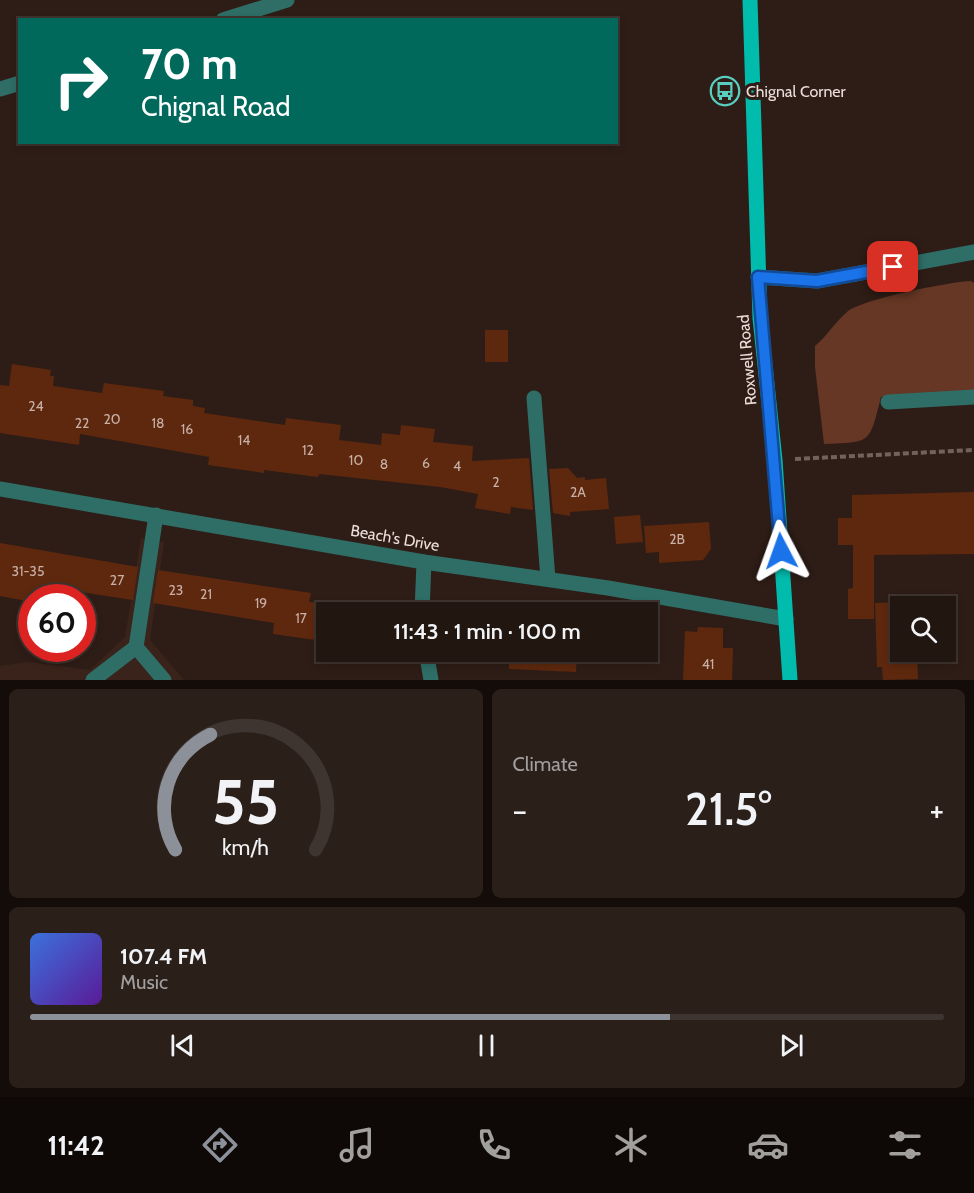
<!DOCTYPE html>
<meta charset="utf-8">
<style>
body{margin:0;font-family:Cabin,sans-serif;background:#2a1f19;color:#f1f3f6;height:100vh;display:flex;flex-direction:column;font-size:22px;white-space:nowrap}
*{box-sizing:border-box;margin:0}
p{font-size:20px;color:#a29f9f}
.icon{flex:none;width:33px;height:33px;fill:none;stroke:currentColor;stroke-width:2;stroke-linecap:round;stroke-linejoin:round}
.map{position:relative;height:680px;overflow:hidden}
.side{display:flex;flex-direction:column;gap:9px;padding:9px;background:#130c09;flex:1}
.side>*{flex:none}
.top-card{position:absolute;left:18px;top:18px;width:600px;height:126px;border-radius:0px;box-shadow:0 3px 9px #0003,0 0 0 2px #3f3530;background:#00695c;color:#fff;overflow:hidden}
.tools{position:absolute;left:890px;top:596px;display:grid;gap:12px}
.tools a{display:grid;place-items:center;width:66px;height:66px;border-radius:0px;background:#221610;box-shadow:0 3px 9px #0003,0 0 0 2px #3f3530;font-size:30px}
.speed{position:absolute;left:18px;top:584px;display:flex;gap:12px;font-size:30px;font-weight:700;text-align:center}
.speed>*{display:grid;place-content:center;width:78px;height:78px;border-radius:50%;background:#221610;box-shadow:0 3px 9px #0003,0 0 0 2px #3f3530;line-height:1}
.speed .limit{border:9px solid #d22;background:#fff;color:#111}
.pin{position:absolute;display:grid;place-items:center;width:51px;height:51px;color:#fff;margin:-26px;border-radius:12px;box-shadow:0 3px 9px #0006}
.me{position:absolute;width:66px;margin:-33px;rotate:356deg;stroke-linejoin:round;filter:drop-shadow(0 0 4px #0008)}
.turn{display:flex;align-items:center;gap:21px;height:126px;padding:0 24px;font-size:27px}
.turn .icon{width:78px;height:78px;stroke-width:2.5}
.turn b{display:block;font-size:42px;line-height:51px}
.big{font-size:45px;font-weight:600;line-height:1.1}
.side .tile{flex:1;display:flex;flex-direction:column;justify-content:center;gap:9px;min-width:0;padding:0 21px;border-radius:9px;background:#2a1f19}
.side .dial{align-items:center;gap:0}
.dial svg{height:156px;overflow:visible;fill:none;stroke:#3f3530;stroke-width:7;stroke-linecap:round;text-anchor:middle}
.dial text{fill:#f1f3f6;stroke:none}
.song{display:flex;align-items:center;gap:18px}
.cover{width:72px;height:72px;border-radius:9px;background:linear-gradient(135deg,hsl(220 70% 55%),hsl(270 70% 35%))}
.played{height:6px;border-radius:3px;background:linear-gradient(90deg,#8c9099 70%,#3f3530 70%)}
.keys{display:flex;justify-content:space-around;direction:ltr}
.heat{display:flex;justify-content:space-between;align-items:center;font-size:33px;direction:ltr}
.side .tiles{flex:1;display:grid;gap:9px;grid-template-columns:1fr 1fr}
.tile:last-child{grid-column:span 2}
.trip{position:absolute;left:316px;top:602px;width:342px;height:60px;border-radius:0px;background:#221610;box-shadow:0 3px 9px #0003,0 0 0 2px #3f3530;font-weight:600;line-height:60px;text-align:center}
.tabs{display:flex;height:96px;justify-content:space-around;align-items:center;background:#0e0906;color:#a29f9f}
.tabs .icon{width:42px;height:42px}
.tabs .on{color:#8c9099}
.tabs b{font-size:27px;color:#f1f3f6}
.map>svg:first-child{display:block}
.built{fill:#3a231a}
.green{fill:#653724}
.building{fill:#5e280e}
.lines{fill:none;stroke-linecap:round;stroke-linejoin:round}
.path{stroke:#72625c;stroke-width:4;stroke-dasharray:6 3;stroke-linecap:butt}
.minor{stroke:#2e6e67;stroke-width:15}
.major{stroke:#01bbac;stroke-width:15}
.route-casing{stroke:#114b97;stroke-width:15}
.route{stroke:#1a73e8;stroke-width:10}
.labels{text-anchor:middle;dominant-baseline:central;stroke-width:6;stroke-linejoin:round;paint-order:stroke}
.number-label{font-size:14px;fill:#c8b0a7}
.poi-label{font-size:16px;fill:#ebdeda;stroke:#2e1d16;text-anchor:start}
.street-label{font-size:16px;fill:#ebdeda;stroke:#2e1d16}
</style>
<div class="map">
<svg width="974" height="680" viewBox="0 0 974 680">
<rect width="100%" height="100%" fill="#2e1d16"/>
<polygon class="built" points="141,538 164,542 150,640 184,680 0,680 0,666 29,662 90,670 125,637"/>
<path class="green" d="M971,281L974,283V390L881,397C869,444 872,442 824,444L815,367V346C827,336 835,322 847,312C862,299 949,282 971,281Z"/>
<g class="building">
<rect x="485" y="330" width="23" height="32"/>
<polygon points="12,364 51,370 50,376 54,376 53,386 102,393 104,383 164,391 163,396 193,400 193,406 205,408 204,413 285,425 286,418 341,425 339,440 381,445 382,433 400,435 401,425 435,429 433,442 473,446 472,461 529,458 533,510 511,507 510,514 475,508 478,494 440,487 319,474 318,477 264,470 264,473 208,465 209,457 80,434 79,445 0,433 0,385 9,386"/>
<polygon points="568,468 577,478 585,477 585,480 606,478 609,509 570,512 570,516 553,513 549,469"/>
<polygon points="974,492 974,554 874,555 874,619 848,619 848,589 853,588 853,545 838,545 838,518 852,518 852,495"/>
<polygon points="640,515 643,542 616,544 614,517"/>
<polygon points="709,522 711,549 703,560 659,563 659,552 646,553 644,526"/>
<polygon points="0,543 138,567 133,600 54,588 52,597 32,597 32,602 0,596"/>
<polygon points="158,570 311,593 309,602 329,604 323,641 273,634 274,623 153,603"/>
<polygon points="900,602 900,651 917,651 918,679 883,680 882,667 877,667 875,603"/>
<polygon points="698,627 723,628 723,648 733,648 732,680 683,680 685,631 697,632"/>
<polygon points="509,651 577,651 576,672 509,669"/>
</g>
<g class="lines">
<polyline class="path" points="795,459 974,450"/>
<g class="minor">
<polyline points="223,20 287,0"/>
<polyline points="0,89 20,83"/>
<polyline points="758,277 817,281 974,252"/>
<polyline points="534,398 548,579"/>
<polyline points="888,402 974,397"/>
<polyline points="0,489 424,562 608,588 786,619"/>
<polyline points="156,515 136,647 164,680"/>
<polyline points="422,612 424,562"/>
<polyline points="426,651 431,680"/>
<polyline points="93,680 136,647"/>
</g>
<polyline class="major" points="750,0 760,318 775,460 790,680"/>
</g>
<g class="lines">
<g class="route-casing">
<polyline id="route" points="781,551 758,277 817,281 893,267"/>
</g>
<use href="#route" class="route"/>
</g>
<defs>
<g id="bus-ring" transform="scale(1.5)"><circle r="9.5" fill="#2e1d16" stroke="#58cec0" stroke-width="1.5"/><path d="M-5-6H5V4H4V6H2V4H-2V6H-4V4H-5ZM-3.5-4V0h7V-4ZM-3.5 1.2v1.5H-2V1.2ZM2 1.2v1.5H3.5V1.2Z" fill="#58cec0"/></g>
</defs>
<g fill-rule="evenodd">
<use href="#bus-ring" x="725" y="91"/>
</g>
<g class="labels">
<g class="number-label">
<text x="36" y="406">24</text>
<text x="112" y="419">20</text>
<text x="82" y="423">22</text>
<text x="158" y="423">18</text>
<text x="187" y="429">16</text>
<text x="244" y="440">14</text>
<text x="308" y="450">12</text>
<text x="356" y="460">10</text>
<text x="426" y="463">6</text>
<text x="384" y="464">8</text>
<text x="457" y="466">4</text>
<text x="496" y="482">2</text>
<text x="578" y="492">2A</text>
<text x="677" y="539">2B</text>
<text x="28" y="571">31-35</text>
<text x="117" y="580">27</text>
<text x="176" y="590">23</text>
<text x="206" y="594">21</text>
<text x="261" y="603">19</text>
<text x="301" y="618">17</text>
<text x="708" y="664">41</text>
</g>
<g class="poi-label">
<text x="746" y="91">Chignal Corner</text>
</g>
<g class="street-label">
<text transform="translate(747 360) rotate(-95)">Roxwell Road</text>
<text transform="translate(395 538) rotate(10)">Beach's Drive</text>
</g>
</g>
</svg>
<div class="tools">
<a><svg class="icon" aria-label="search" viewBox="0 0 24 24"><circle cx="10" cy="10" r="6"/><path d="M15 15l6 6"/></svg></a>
</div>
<div class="speed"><div class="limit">60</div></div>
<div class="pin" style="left:893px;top:267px;background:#d93025"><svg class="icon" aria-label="arrive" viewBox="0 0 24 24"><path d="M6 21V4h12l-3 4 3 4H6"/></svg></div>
<svg class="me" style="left:781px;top:551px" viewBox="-20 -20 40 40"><path d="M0-17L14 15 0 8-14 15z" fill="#1a73e8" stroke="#fff" stroke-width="4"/></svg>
<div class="trip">11:43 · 1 min · 100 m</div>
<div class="top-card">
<div class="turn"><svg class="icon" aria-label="right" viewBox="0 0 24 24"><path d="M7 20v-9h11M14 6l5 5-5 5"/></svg><div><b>70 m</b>Chignal Road</div></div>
</div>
</div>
<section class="side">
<div class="tiles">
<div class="tile dial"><svg viewBox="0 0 100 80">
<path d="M14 69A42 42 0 1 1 86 69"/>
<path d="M14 69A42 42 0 0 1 32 10" stroke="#8c9099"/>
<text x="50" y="56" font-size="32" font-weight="700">55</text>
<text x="50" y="72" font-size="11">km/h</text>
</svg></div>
<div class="tile"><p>Climate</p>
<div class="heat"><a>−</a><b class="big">21.5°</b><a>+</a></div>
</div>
<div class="tile">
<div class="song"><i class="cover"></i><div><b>107.4 FM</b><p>Music</p></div></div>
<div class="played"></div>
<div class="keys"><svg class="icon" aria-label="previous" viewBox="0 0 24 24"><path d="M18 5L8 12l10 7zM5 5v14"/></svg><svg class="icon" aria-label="pause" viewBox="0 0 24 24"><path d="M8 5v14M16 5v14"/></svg><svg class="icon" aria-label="next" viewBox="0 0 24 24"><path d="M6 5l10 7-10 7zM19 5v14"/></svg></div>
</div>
</div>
</section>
<nav class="tabs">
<b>11:42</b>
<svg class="icon on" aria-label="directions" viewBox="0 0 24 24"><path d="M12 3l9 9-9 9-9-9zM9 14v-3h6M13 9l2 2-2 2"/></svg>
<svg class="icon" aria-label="music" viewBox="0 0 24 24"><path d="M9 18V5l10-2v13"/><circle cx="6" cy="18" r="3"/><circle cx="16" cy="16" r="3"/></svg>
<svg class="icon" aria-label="phone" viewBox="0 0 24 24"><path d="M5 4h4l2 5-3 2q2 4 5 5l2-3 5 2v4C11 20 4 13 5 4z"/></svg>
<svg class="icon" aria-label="climate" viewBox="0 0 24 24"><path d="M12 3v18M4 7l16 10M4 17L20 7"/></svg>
<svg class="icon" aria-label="car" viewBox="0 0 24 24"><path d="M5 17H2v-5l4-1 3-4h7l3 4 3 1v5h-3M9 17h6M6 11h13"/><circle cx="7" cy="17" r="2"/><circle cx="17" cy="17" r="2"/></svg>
<svg class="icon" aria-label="filters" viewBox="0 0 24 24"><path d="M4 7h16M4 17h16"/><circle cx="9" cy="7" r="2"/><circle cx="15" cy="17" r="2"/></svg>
</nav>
